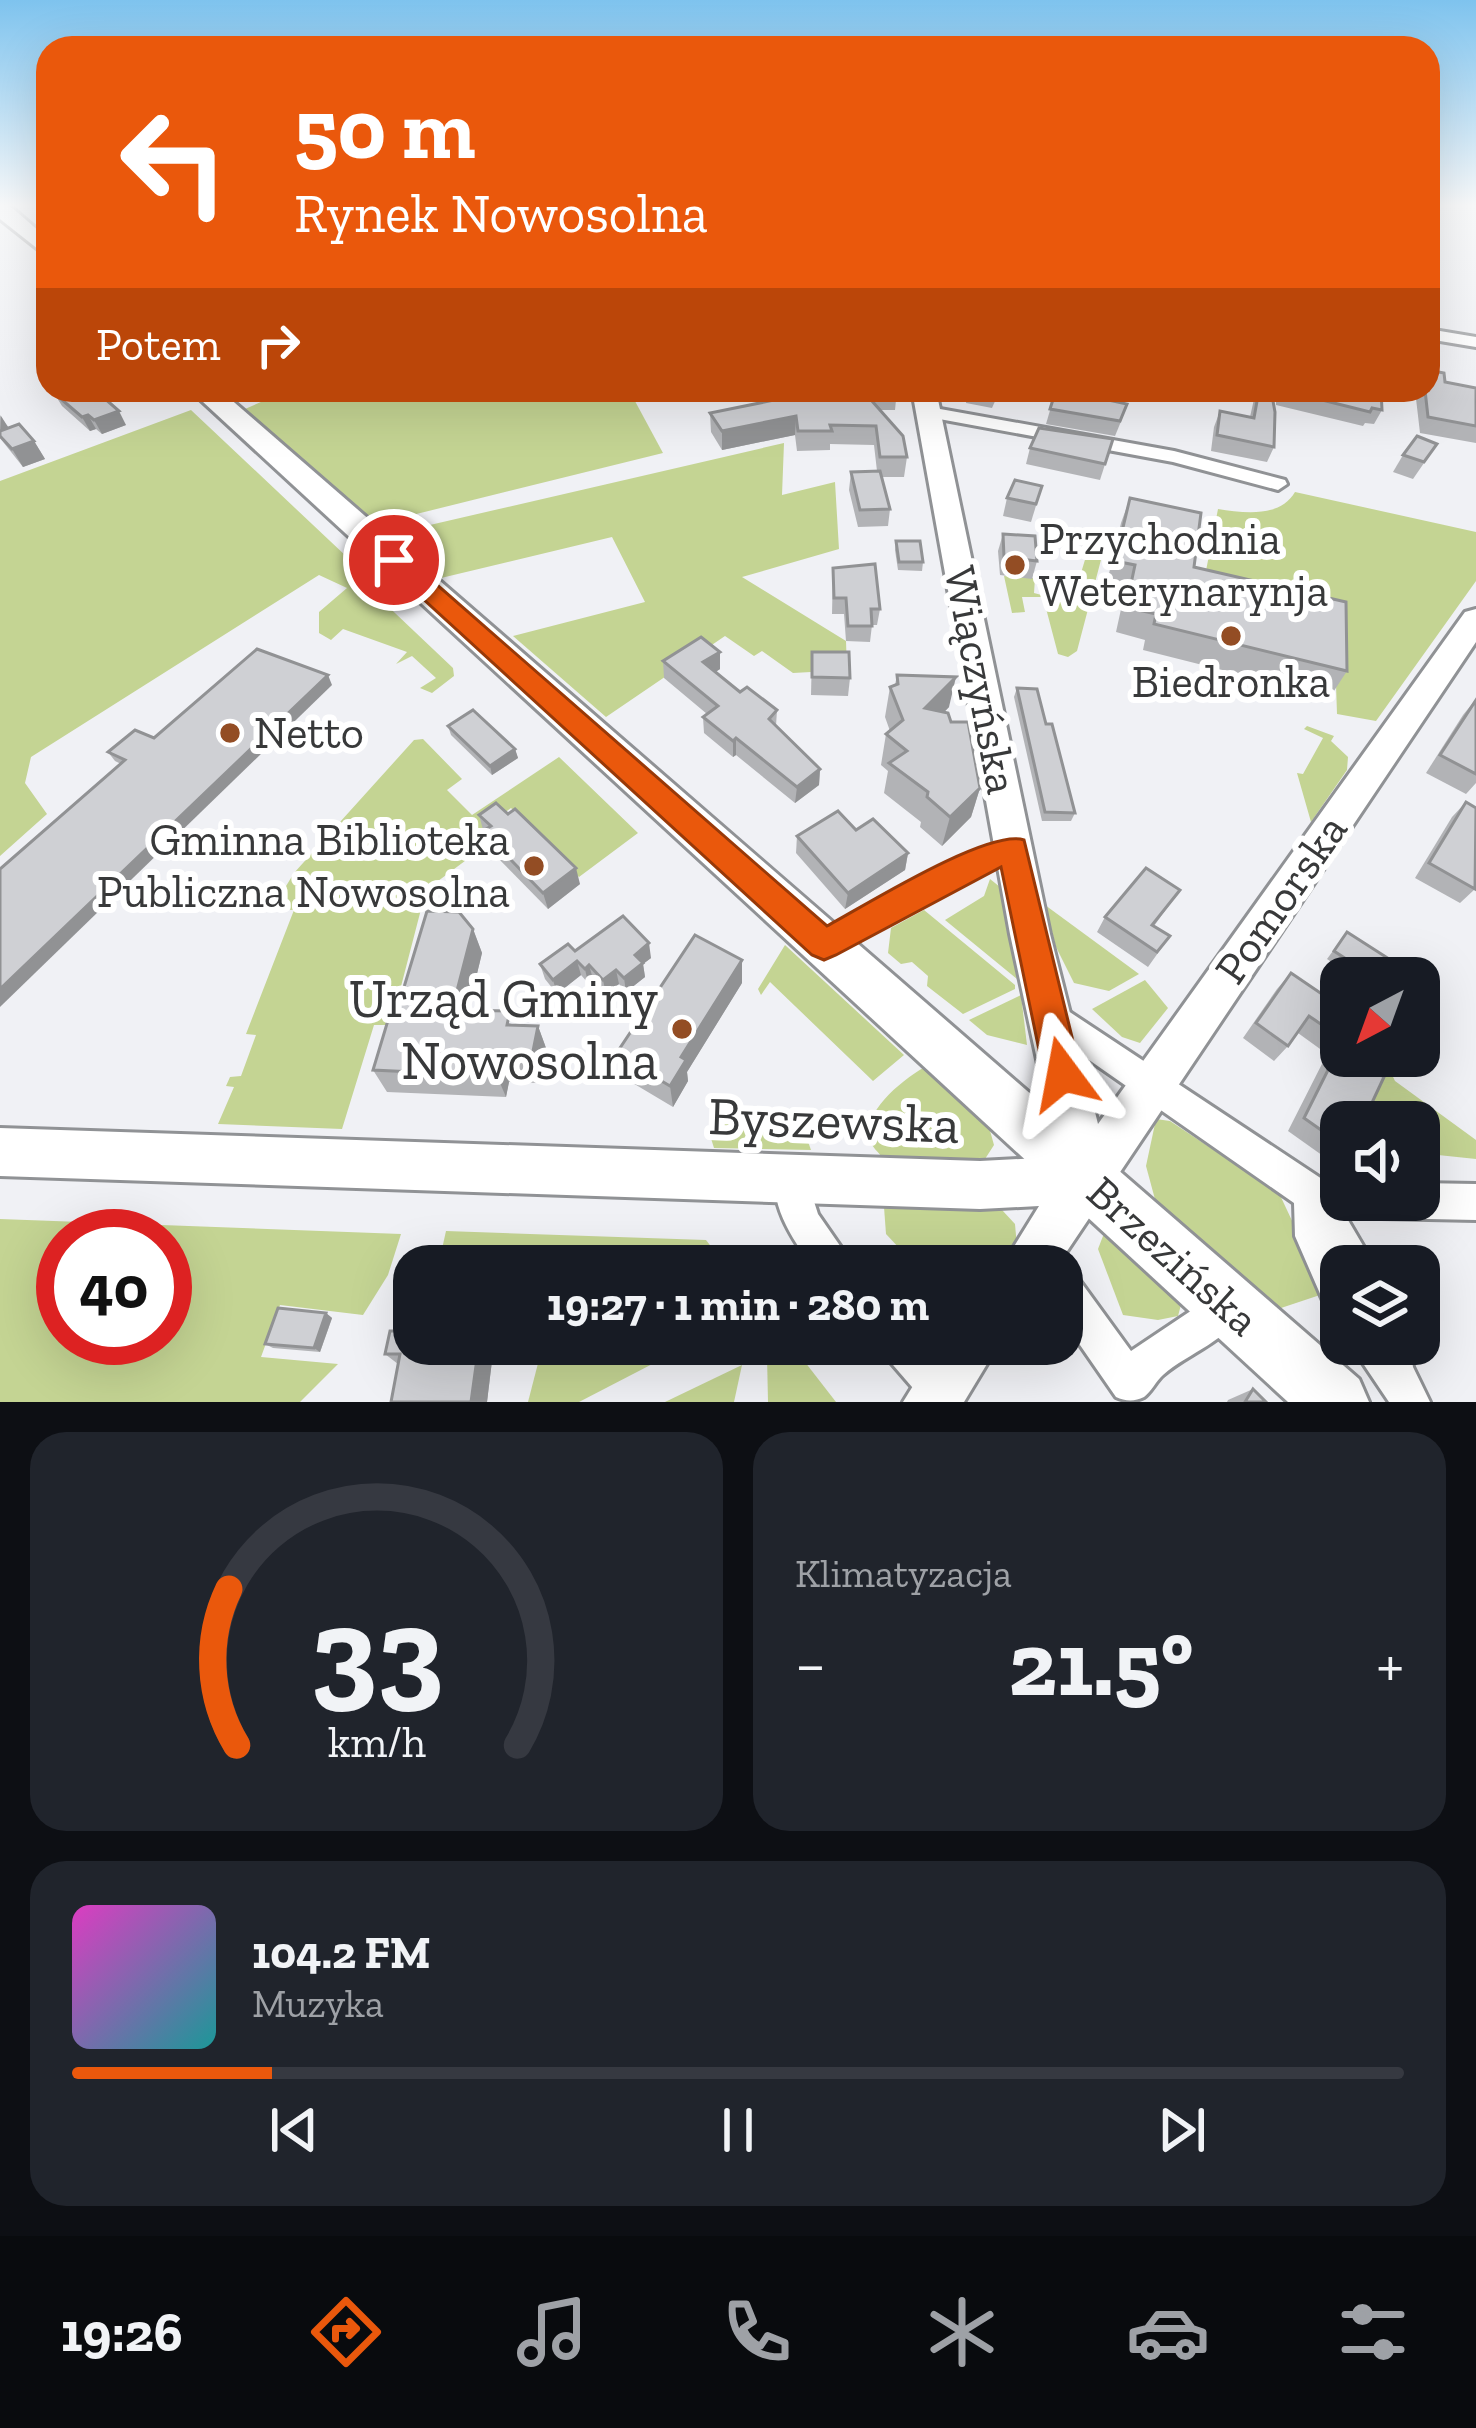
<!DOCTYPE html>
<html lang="pl">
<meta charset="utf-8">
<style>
body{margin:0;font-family:"Zilla Slab",serif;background:#20242c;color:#f1f3f6;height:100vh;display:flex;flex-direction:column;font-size:45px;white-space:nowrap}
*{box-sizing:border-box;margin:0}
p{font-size:39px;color:#9ea1a6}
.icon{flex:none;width:66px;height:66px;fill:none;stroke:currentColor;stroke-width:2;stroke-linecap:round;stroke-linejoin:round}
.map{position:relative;height:1402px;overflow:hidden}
.panel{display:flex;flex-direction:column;gap:30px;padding:30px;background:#0d0f14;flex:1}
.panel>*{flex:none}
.guide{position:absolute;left:36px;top:36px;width:1404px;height:366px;border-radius:36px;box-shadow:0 12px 48px #0002;background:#ea580c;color:#fff;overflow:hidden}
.needle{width:78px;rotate:221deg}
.controls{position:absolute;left:1320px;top:957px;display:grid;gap:24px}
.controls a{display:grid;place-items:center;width:120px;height:120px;border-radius:24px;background:#171b24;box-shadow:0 12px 48px #0002;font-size:60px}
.speed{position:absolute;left:36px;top:1209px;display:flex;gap:24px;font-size:60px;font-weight:700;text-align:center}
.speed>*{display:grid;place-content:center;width:156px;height:156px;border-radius:50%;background:#171b24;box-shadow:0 12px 48px #0002;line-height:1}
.speed .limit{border:18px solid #d22;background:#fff;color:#111}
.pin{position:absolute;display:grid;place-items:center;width:102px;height:102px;color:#fff;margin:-51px;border:6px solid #fff;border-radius:50%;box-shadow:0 3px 12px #0007}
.me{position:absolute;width:132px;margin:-66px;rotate:347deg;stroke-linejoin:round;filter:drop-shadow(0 0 9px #0008)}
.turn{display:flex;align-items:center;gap:42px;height:252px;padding:0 60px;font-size:54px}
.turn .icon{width:156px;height:156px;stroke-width:2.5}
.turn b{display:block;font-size:84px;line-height:102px}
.then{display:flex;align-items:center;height:114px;padding:0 60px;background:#0003;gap:24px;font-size:45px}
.big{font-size:90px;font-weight:700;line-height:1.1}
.panel .tile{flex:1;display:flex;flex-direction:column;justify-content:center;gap:18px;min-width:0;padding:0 42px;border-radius:36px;background:#20242c}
.panel .dial{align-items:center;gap:0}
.dial svg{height:312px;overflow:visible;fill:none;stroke:#363941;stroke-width:7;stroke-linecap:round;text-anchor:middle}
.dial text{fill:#f1f3f6;stroke:none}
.song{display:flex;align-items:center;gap:36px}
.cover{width:144px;height:144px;border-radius:18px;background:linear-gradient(135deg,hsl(310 70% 55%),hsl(180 70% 35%))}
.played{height:12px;border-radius:6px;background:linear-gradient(90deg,#ea580c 15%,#363941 15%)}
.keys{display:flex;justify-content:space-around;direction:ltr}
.heat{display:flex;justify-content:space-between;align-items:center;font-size:66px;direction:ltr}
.panel .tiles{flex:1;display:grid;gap:30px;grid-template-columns:1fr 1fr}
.tile:last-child{grid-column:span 2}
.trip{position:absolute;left:393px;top:1245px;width:690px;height:120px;border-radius:36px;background:#171b24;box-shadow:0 12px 48px #0002;font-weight:700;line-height:120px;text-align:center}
.tabs{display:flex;height:192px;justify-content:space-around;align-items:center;background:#090b0e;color:#9ea1a6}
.tabs .icon{width:84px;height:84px}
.tabs .selected{color:#ea580c}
.tabs b{font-size:54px;color:#f1f3f6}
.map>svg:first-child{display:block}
.green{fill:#c4d493;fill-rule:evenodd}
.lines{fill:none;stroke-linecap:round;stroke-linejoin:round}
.street-casing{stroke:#909295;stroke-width:6}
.secondary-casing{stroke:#909295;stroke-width:6}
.primary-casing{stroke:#909295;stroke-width:6}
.street{fill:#fff;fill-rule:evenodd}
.secondary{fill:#fff;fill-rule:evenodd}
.primary{fill:#fff;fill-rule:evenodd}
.wall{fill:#b2b3b6}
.shaded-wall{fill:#919294}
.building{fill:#cfd0d4;stroke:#919294;stroke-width:3}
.route{fill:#ea580c;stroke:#983908;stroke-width:3}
.poi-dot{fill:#934d24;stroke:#fff;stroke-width:4.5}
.labels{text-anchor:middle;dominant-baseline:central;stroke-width:12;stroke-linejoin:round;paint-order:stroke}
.poi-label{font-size:45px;fill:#38393a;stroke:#fff;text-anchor:start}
.street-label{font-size:45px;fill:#38393a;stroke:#fff}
.near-poi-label{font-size:54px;fill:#38393a;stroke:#fff;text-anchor:end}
.near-street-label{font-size:54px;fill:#38393a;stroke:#fff}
</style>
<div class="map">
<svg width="1476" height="1402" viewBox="0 0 1476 1402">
<rect width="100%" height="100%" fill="#f0f1f5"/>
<g class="green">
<polygon points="288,390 629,390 663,453 384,522 372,519 245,409"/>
<polygon points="191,410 347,557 357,577 453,668 454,676 432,693 420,688 436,678 412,656 396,664 407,652 343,629 331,640 319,633 319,612 347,588 319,575 31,757 25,783 47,814 0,856 0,481"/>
<polygon points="784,443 782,495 835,482 839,549 742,577 846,641 847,670 793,673 762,651 754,656 725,636 606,717 513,636 645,602 612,537 441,578 391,534"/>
<path d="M1295,492L1476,532V581L1376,721L1337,714L1334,626L1204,581L1218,509C1244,513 1280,518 1295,492Z"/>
<polygon points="1087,553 1102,556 1077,651 1068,657 1058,654 1043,597 1022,597 1025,612 1012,613 1004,576 1035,578 1034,593 1072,603"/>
<polygon points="1307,726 1334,736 1331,741 1348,757 1347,770 1311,822 1297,773 1303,774 1323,738 1304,729"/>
<polygon points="423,739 462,779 447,790 472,815 559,757 638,833 579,877 511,808 479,831 489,843 426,890 391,1025 374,1025 342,1129 218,1124 234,1087 226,1086 230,1077 241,1076 256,1035 246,1034 294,910 272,909 294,873 414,740"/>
<polygon points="990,879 1000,887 1017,979 945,920 984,896"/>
<polygon points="1045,905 1139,974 1109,991 1074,983 1056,947"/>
<polygon points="924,910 1015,985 1015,989 963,1014 927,986 928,976 912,962 901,964 888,953 891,928"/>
<polygon points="785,945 904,1055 873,1081 770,982 761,995 758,989"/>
<polygon points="1145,980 1168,1008 1140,1043 1122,1037 1092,1009"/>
<polygon points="1021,995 1027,1045 987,1035 969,1020"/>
<polygon points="1357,1056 1383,1056 1395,1081 1476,1140 1476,1159 1419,1153 1419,1122 1360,1122 1347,1072"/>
<path d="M928,1065L987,1120L994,1145L985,1159L884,1161C880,1152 870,1147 869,1137C865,1107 907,1077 928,1065Z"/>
<polygon points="756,1108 805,1133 811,1150 714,1148 708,1129 729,1113"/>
<polygon points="1156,1119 1170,1121 1279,1193 1326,1293 1275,1310 1156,1203 1146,1166"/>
<polygon points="884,1207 1002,1210 1015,1224 1017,1247 1005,1266 916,1266 886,1234"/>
<path d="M0,1219L401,1234L388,1275L363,1315L280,1305L261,1357L338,1364L300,1402H0ZM63,1236H165V1338H63Z"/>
<polygon points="446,1231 706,1240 726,1266 532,1266 442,1249"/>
<polygon points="1103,1236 1112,1236 1182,1301 1178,1316 1158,1320 1123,1315 1098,1249"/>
<polygon points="543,1344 691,1344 579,1402 528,1402"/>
<polygon points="777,1344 791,1344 836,1402 768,1402 767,1356"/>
<polygon points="742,1365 734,1402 665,1402"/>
</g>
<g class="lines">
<g class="street-casing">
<g id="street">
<polygon points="1428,329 1476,337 1476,347 1428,339"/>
<polygon points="929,407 1174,451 1285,480 1287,484 1278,490 1173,462 923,416 923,408"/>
<polygon points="1013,838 1023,841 1027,849 1023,857 966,880 835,953 825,957 815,953 810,944 815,935 946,864"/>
<polygon points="1050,999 1325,1181 1375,1266 1341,1266 1341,1318 1328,1312 1295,1236 1294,1203 1039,1025 1034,1014 1039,1003"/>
<path d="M791,1161L803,1167L818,1214L854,1266H812C793,1240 765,1199 779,1167Z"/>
<polygon points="1419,1183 1476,1184 1476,1220 1381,1218 1368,1213 1363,1200 1419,1200"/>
<path d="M1062,1268L1075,1274L1131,1351L1225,1288L1238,1294L1244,1307C1230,1341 1189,1352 1163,1375C1156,1381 1151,1392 1144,1397C1134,1402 1125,1401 1116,1397L1062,1319Z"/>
<polygon points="882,1344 927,1344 954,1375 960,1389 955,1402 925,1402 887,1358"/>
<polygon points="1350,1344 1409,1344 1413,1367 1430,1402 1389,1402"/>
</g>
</g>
<g class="secondary-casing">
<g id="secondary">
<polygon points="912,390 936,390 1050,934 1098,1124 1465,612 1476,609 1476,642 1057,1266 1002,1266 1039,1206 980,1209 0,1176 0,1128 980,1161 1058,1157 1010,934"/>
<polygon points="939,1344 999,1344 964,1402 903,1402"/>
</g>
</g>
<g class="primary-casing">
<g id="primary">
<polygon points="0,206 10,206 48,239 48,257 0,219"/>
<polygon points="190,390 220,390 1359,1379 1369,1402 1288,1402"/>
</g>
</g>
<use href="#street" class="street"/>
<use href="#secondary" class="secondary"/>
<use href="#primary" class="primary"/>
</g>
<g class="wall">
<polygon points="1445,382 1476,388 1476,443 1420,433 1415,390 1428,390"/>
<polygon points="705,390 897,390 895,410 880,410 907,457 904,477 882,477 890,509 888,526 858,527 849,490 851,472 877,471 874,445 830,444 830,450 797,451 795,435 722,450 711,432 710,413 773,401 705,400"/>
<polygon points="968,390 1000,390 992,408 966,403"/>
<polygon points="1056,390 1089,396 1122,419 1115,436 1046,424"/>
<polygon points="1256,390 1271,390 1274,447 1267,462 1211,451 1214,427 1220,411 1250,417"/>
<polygon points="1276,390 1394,390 1390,398 1382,396 1382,410 1374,424 1365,423 1363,426 1276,405"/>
<polygon points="54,393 126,425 102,434 96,429 90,431 62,406"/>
<polygon points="0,415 8,428 34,441 45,459 23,467 0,438"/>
<polygon points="1113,439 1100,480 1026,464 1030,448"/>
<polygon points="1437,444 1413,479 1393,472 1403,455"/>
<polygon points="1042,486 1031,522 1003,516 1007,498"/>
<polygon points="1130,498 1194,567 1347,671 1330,697 1143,650 1145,640 1116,632 1125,591 1106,586 1121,523"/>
<polygon points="1003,534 1037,561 1032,579 1000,575 998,551"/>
<polygon points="896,541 923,562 922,571 898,570 895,550"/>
<polygon points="833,568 880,609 877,625 872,625 870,642 846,641 844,614 832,614"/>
<polygon points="812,652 850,678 848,696 811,695"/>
<polygon points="663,661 720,669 715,672 740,692 777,710 776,726 820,769 819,785 795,803 736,755 733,757 704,733 703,717 707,714 664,678"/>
<polygon points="897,675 949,707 944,712 980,788 971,817 942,846 920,827 921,822 884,793 888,771 881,765 886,734 890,731 885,717 890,687 895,685"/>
<polygon points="332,685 121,764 115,761 108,752"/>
<polygon points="1017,688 1046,724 1075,813 1071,821 1042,821 1014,697"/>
<polygon points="1476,699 1476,783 1466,794 1426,773 1463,715"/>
<polygon points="448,726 515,749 518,758 492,775 451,735"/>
<polygon points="1466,802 1475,889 1460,903 1415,878 1452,817"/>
<polygon points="479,815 580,884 548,909 488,848"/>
<polygon points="856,830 908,853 905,870 845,909 796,853 797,836"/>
<polygon points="1180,890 1154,926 1170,936 1148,967 1097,932 1105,917"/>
<polygon points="473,929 482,953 468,1010 515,1025 538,1026 546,1048 539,1083 509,1082 506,1097 387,1092 373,1070 398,1007"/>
<polygon points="1347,932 1407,978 1355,978 1327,959"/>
<polygon points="575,951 651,958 643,964 645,977 626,992 619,984 606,994 593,979 588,983 581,975 557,994 545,979 540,964"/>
<polygon points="1291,973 1341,1007 1341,1156 1333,1163 1288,1131 1327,1054 1298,1033 1288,1046 1274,1061 1243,1038 1277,989"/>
<polygon points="742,983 687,1072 688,1081 673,1107 621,1076 616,1054"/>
<polygon points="326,1313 332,1318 320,1352 273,1348 265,1344"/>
<polygon points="494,1344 487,1402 391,1402 398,1364 385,1354"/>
<polygon points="1253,1389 1266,1402 1227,1402 1228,1400"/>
</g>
<g class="shaded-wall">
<polygon points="119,411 126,425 102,434 94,420"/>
<polygon points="88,415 96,429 90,431 82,417"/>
<polygon points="1,416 12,433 0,436"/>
<polygon points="796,416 795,435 722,450 722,431"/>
<polygon points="34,441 45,459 23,467 12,449"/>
<polygon points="720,652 720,669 704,680 703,662"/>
<polygon points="328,675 332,685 0,1007 0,989"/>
<polygon points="956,677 949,707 919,738 925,708"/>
<polygon points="736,738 736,755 733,757 733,741"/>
<polygon points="515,749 518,758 492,775 490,766"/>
<polygon points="820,769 819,785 795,803 797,787"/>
<polygon points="980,788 971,817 942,846 950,817"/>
<polygon points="908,853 905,870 845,909 848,893"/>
<polygon points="576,868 580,884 548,909 543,893"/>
<polygon points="473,929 482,953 463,1032 452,1010"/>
<polygon points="649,943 651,958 643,964 645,977 626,992 624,978 635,955"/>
<polygon points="742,960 742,983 687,1072 688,1081 673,1107 670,1086 681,1057"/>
<polygon points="577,961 581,975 557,994 553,980"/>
<polygon points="589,965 593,979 588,983 585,969"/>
<polygon points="616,970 619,984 606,994 603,980"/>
<polygon points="538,1026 546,1048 539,1083 531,1061"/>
<polygon points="499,1060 509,1082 506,1097 497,1076"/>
<polygon points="326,1313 332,1318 320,1352 314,1348"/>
<polygon points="479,1344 494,1344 487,1402 471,1402"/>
</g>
<g class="building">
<polygon points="1428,370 1444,373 1445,382 1476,388 1476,426 1428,417 1425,390 1428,390"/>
<polygon points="62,390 95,390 119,411 94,420 88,415 82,417 54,393"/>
<polygon points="813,390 897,390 864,392 903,436 907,457 880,457 876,426 830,425 832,431 798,431 796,416 722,431 710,413 814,392"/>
<polygon points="968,390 998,390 995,397"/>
<polygon points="1056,390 1091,390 1089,396 1127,404 1120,421 1050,409"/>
<polygon points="1259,390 1271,390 1275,412 1274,447 1217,435 1220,411 1254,418"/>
<polygon points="1282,390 1381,390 1382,410 1372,408 1370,412"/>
<polygon points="19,424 34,441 12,449 0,436 0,431"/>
<polygon points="1039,428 1113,439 1105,464 1030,448"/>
<polygon points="1417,436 1437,444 1424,462 1403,455"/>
<polygon points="880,471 890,509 860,510 851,472"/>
<polygon points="1015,480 1042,486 1036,504 1007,498"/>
<polygon points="1130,498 1201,513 1194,567 1346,602 1347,671 1154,624 1156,614 1126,607 1135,565 1115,561"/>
<polygon points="1003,534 1035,536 1037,561 1004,557"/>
<polygon points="896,541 920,541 923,562 899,562"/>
<polygon points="875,564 880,609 871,609 872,626 848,626 846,598 834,598 833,568"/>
<polygon points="701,637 720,652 703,662 740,692 747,687 777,710 769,719 820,769 797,787 736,738 733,741 703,717 718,706 663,661"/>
<polygon points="257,649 328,675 0,989 0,869 125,760 108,752 135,730 154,738"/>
<polygon points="812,652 849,652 850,678 812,677"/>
<polygon points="897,675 956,677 925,708 948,713 951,722 968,722 980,788 950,817 927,797 928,792 889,763 907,751 886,734 903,720 890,687 898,684"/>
<polygon points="1017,688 1037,689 1046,724 1052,724 1075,813 1045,812"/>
<polygon points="1476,700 1476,774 1440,755"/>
<polygon points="473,710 515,749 490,766 448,726"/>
<polygon points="1466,802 1476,808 1475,889 1429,863"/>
<polygon points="496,803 508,814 515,809 576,868 543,893 483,831 491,826 479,815"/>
<polygon points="838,811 856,830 873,819 908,853 848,893 797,836"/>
<polygon points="1146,868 1180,890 1152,925 1170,936 1157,952 1105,917"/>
<polygon points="427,911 459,912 473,929 452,1010 510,1011 507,1025 538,1026 531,1061 499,1060 497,1076 373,1070 392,1007 398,1007"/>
<polygon points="623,916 649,943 635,955 643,963 624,978 616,970 603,980 589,965 585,969 577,961 553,980 540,964 568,944 575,951"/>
<polygon points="1347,932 1411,973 1407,978 1375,978 1334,951"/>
<polygon points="695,935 742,960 681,1057 686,1060 670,1086 616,1054"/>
<polygon points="1291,973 1341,1007 1341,1038 1309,1016 1288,1046 1256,1023"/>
<polygon points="1341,1044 1341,1056 1357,1056 1355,1059 1384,1077 1363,1122 1341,1122 1341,1144 1304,1118"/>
<polygon points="414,1274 414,1344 479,1344 471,1402 391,1402 400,1354 385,1354 390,1331 403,1331"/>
<polygon points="278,1308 326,1313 314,1348 265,1344"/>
<polygon points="1253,1389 1266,1402 1245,1402"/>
</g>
<linearGradient id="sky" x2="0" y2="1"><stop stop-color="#7ec3ee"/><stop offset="0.51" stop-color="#f8f9fa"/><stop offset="1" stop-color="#f8f9fa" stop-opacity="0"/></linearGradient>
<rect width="1476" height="402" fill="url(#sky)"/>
<path class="route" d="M394,553L403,555L827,926C864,906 989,828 1024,840L1081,1074L1076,1087L1063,1093L1049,1087L1044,1074L1001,867L836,955L824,960L812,955L386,565L382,560Z"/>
<g class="poi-dot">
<circle cx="1015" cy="565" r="12"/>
<circle cx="1231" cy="636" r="12"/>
<circle cx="230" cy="733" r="12"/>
<circle cx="534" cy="866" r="12"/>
<circle cx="682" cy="1029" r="12"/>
</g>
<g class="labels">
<g class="poi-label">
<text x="1039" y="539">Przychodnia<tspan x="1039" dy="52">Weterynarynja</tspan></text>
<text x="1231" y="682" text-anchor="middle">Biedronka</text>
<text x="254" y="733">Netto</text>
<text x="510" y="840" text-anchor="end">Gminna Biblioteka<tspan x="510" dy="52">Publiczna Nowosolna</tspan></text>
</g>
<g class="street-label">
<text transform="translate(981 680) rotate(79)">Wiączyńska</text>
<text transform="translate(1281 899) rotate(-55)">Pomorska</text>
<text transform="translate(1173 1256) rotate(42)">Brzezińska</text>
</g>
<g class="near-poi-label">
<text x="658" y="998">Urząd Gminy<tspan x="658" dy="62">Nowosolna</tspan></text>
</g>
<g class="near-street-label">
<text transform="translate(834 1120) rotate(2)">Byszewska</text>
</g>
</g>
</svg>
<div class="controls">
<a><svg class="needle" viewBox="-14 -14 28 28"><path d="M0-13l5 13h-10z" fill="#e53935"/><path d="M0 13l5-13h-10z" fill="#9ea1a6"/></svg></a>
<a><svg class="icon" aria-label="sound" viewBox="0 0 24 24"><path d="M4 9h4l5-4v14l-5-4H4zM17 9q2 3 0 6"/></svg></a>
<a><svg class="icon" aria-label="layers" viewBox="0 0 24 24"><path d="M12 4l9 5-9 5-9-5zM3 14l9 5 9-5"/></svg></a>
</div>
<div class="speed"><div class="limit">40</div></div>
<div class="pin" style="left:394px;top:560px;background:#d93025"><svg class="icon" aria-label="arrive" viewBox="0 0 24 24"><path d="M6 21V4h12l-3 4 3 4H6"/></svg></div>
<svg class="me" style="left:1063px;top:1074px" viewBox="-20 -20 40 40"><path d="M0-17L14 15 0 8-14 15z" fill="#ea580c" stroke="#fff" stroke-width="4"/></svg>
<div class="trip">19:27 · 1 min · 280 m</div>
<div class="guide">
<div class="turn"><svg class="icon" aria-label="left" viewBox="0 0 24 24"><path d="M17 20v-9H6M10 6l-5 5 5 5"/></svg><div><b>50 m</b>Rynek Nowosolna</div></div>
<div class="then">Potem<svg class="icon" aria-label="right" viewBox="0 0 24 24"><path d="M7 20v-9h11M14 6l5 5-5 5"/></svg></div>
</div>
</div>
<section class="panel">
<div class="tiles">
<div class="tile dial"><svg viewBox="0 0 100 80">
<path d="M14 69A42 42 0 1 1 86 69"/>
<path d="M14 69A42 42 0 0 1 12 29" stroke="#ea580c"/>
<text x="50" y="56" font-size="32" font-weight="700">33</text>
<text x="50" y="72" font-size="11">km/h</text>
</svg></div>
<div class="tile"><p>Klimatyzacja</p>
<div class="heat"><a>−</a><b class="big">21.5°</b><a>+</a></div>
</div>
<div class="tile">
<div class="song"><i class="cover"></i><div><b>104.2 FM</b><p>Muzyka</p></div></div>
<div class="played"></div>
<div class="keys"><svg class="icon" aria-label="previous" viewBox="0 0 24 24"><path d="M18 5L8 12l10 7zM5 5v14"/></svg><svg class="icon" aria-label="pause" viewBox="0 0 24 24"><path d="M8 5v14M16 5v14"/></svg><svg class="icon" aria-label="next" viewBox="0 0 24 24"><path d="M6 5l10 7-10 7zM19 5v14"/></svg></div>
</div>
</div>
</section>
<nav class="tabs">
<b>19:26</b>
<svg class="icon selected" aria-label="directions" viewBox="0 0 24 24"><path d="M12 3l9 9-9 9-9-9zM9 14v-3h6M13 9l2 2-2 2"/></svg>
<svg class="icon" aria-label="music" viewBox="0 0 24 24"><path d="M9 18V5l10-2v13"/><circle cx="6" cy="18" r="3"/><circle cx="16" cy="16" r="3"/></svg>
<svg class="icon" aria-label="phone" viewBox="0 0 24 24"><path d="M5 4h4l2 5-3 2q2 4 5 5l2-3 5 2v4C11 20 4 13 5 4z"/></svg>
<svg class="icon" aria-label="climate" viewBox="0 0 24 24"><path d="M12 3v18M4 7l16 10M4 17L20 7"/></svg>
<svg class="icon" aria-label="car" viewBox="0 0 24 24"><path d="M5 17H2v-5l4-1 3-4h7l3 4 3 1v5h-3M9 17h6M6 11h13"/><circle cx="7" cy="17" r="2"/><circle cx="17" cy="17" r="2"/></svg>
<svg class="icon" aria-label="filters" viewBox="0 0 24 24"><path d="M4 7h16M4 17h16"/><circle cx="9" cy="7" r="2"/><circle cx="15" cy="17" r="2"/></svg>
</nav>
